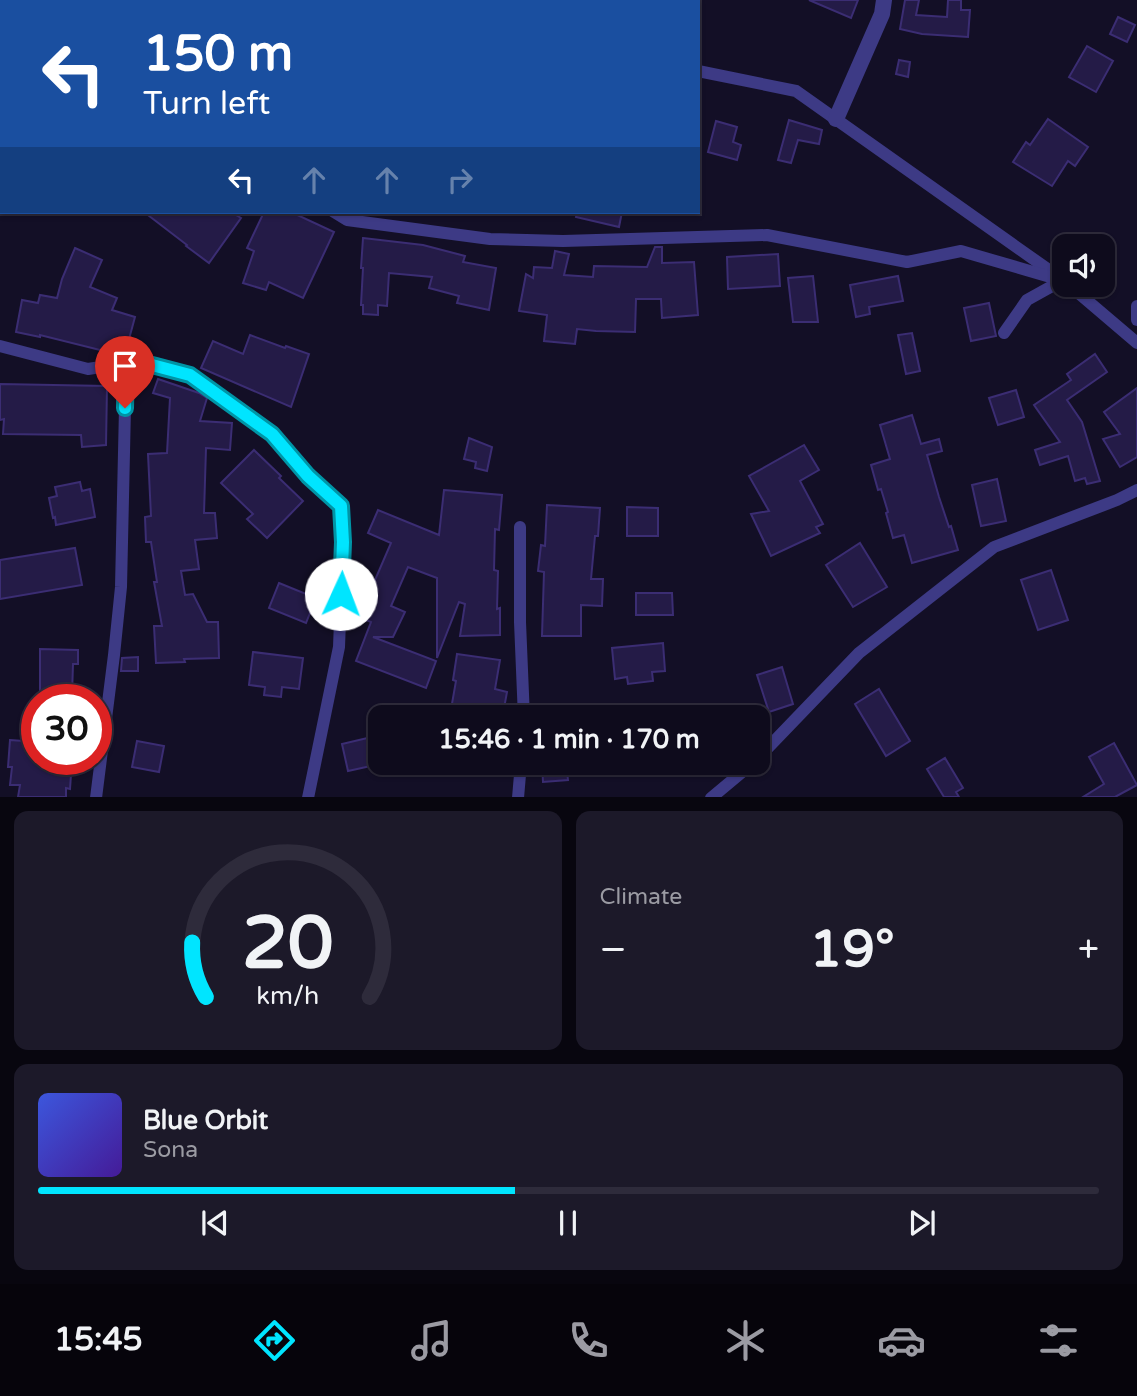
<!DOCTYPE html>
<meta charset="utf-8">
<style>
body{margin:0;font-family:"Varela Round",sans-serif;background:#1c1929;color:#f1f3f6;height:100vh;display:flex;flex-direction:column;font-size:26px;white-space:nowrap}
*{box-sizing:border-box;margin:0}
p{font-size:23px;color:#9b9ba3}
.icon{flex:none;width:38px;height:38px;fill:none;stroke:currentColor;stroke-width:2;stroke-linecap:round;stroke-linejoin:round}
.map{position:relative;height:797px;overflow:hidden}
.details{display:flex;flex-direction:column;gap:14px;padding:14px;background:#08060f;flex:1}
.details>*{flex:none}
.hud{position:absolute;left:0px;top:0px;width:700px;height:214px;box-shadow:0 2px 5px #0004,0 0 0 2px #2e2b3b;background:#1a4fa0;color:#fff;overflow:hidden}
.tools{position:absolute;left:1052px;top:234px;display:grid;gap:14px}
.tools a{display:grid;place-items:center;width:63px;height:63px;border-radius:14px;background:#0e0b1c;box-shadow:0 2px 5px #0004,0 0 0 2px #2e2b3b;font-size:35px}
.speed{position:absolute;left:21px;top:684px;display:flex;gap:14px;font-size:35px;font-weight:700;text-align:center}
.speed>*{display:grid;place-content:center;width:91px;height:91px;border-radius:50%;background:#0e0b1c;box-shadow:0 2px 5px #0004,0 0 0 2px #2e2b3b;line-height:1}
.speed .limit{border:10px solid #d22;background:#fff;color:#111}
.pin{position:absolute;display:grid;place-items:center;width:60px;height:60px;color:#fff;margin:-72px -30px;border-radius:50% 50% 50% 0;rotate:-45deg;box-shadow:0 0 7px #0007}
.pin .icon{rotate:45deg}
.me{position:absolute;width:77px;margin:-38px;rotate:2deg;stroke-linejoin:round;filter:drop-shadow(0 0 5px #0008)}
.turn{display:flex;align-items:center;gap:24px;height:147px;padding:0 28px;font-size:32px}
.turn .icon{width:91px;height:91px;stroke-width:2.5}
.turn b{display:block;font-size:49px;line-height:60px}
.lanes{display:flex;align-items:center;height:66px;padding:0 28px;background:#0003;justify-content:center;gap:35px;direction:ltr}
.lanes .off{opacity:.35}
.big{font-size:52px;font-weight:700;line-height:1.1}
.details .widget{flex:1;display:flex;flex-direction:column;justify-content:center;gap:10px;min-width:0;padding:0 24px;border-radius:14px;background:#1c1929}
.details .dial{align-items:center;gap:0}
.dial svg{height:182px;overflow:visible;fill:none;stroke:#2e2b3b;stroke-width:7;stroke-linecap:round;text-anchor:middle}
.dial text{fill:#f1f3f6;stroke:none}
.song{display:flex;align-items:center;gap:21px}
.cover{width:84px;height:84px;border-radius:10px;background:linear-gradient(135deg,hsl(230 70% 55%),hsl(260 70% 35%))}
.played{height:7px;border-radius:4px;background:linear-gradient(90deg,#00e5ff 45%,#2e2b3b 45%)}
.keys{display:flex;justify-content:space-around;direction:ltr}
.heat{display:flex;justify-content:space-between;align-items:center;font-size:38px;direction:ltr}
.details .tiles{flex:1;display:grid;gap:14px;grid-template-columns:1fr 1fr}
.widget:last-child{grid-column:span 2}
.trip{position:absolute;left:368px;top:705px;width:402px;height:70px;border-radius:14px;background:#0e0b1c;box-shadow:0 2px 5px #0004,0 0 0 2px #2e2b3b;font-weight:700;line-height:70px;text-align:center}
.tab-bar{display:flex;height:112px;justify-content:space-around;align-items:center;background:#06040b;color:#9b9ba3}
.tab-bar .icon{width:49px;height:49px}
.tab-bar .selected{color:#00e5ff}
.tab-bar b{font-size:32px;color:#f1f3f6}
.map>svg:first-child{display:block}
.building{fill:#241b47;stroke:#3b2d73;stroke-width:2}
.lines{fill:none;stroke-linecap:round;stroke-linejoin:round}
.minor{stroke:#3d3a85;stroke-width:12}
.tertiary{stroke:#3d3a85;stroke-width:16}
.route-casing{stroke:#0095a6;stroke-width:18}
.route{stroke:#00e5ff;stroke-width:12}
</style>
<div class="map">
<svg width="1137" height="798" viewBox="0 0 1137 798">
<rect width="100%" height="100%" fill="#130f26"/>
<g class="building">
<polygon points="809,0 858,0 851,18"/>
<polygon points="905,0 919,0 916,15 947,17 948,0 961,0 961,10 970,10 968,37 922,34 900,29"/>
<polygon points="1118,17 1135,25 1127,42 1110,34"/>
<polygon points="1087,46 1113,61 1096,92 1069,77"/>
<polygon points="899,60 910,62 908,77 896,74"/>
<polygon points="1048,119 1088,147 1075,166 1068,161 1052,186 1013,162 1026,142 1030,145"/>
<polygon points="789,120 822,130 819,144 798,140 791,163 778,160"/>
<polygon points="716,121 737,127 733,142 741,145 737,160 708,152"/>
<polygon points="144,212 231,212 241,218 209,263 186,246 187,245"/>
<polygon points="264,212 291,212 334,232 303,298 269,282 266,290 243,283 254,251 247,248"/>
<polygon points="577,212 622,212 619,227 576,217"/>
<polygon points="363,238 423,245 465,256 463,262 496,268 489,310 457,303 459,296 429,288 432,277 389,273 387,306 378,305 378,315 363,314 363,305 361,305 363,268 361,268"/>
<polygon points="655,247 662,247 662,263 694,262 698,315 662,318 661,299 636,299 635,332 596,331 577,329 575,344 544,341 547,315 519,311 526,274 533,278 534,267 552,268 555,251 569,254 564,275 593,277 594,266 647,267"/>
<polygon points="75,248 102,260 90,287 117,298 112,310 135,317 125,354 120,355 40,335 40,337 16,332 22,300 38,303 40,295 57,298 62,279"/>
<polygon points="778,254 780,286 728,289 727,257"/>
<polygon points="813,276 818,322 793,322 788,278"/>
<polygon points="898,276 903,301 869,307 870,314 856,317 850,285"/>
<polygon points="989,303 996,336 971,341 964,308"/>
<polygon points="912,333 920,371 906,374 898,335"/>
<polygon points="250,335 285,348 286,346 309,354 291,407 201,368 213,341 243,354"/>
<polygon points="1095,354 1107,372 1067,400 1082,422 1100,481 1087,484 1085,478 1075,481 1068,456 1040,465 1035,450 1060,442 1034,405 1071,380 1067,374"/>
<polygon points="158,379 199,393 207,398 200,421 232,423 230,450 206,448 204,513 215,513 217,538 195,540 199,569 181,571 185,595 193,594 207,622 218,622 219,658 184,659 185,662 156,663 154,626 162,626 154,582 157,582 151,542 146,542 145,517 151,516 148,454 167,453 170,398 153,393"/>
<polygon points="0,384 107,386 106,445 82,447 81,435 3,434 4,419 0,420"/>
<polygon points="1137,388 1137,457 1120,467 1103,439 1120,434 1104,412"/>
<polygon points="1016,390 1024,417 998,425 989,398"/>
<polygon points="912,415 921,444 939,439 942,451 927,455 939,497 949,527 951,526 958,550 912,563 904,535 893,538 886,513 888,512 881,489 878,490 871,465 890,459 880,425"/>
<polygon points="469,438 492,447 487,471 475,468 476,462 464,459"/>
<polygon points="804,445 819,470 800,481 823,524 816,527 820,533 771,556 751,514 769,511 749,476"/>
<polygon points="254,450 281,476 279,478 303,501 267,538 247,519 253,514 221,483"/>
<polygon points="997,479 1006,521 981,526 972,485"/>
<polygon points="80,482 82,491 90,489 95,517 56,525 55,517 53,518 49,498 57,496 55,487"/>
<polygon points="444,490 502,495 499,530 495,529 494,570 498,571 497,609 500,608 500,635 460,636 465,604 459,602 437,658 437,578 408,567 391,606 405,612 393,637 373,637 436,661 426,688 356,661 371,622 359,617 391,543 368,533 378,510 439,535"/>
<polygon points="547,505 600,508 598,536 595,536 591,579 603,579 602,606 581,605 581,636 542,636 544,572 538,571 541,545 545,546"/>
<polygon points="627,507 658,508 658,536 627,536"/>
<polygon points="860,543 887,587 853,607 826,565"/>
<polygon points="75,548 82,585 0,599 0,560"/>
<polygon points="1051,570 1068,620 1038,630 1021,580"/>
<polygon points="279,583 316,598 306,623 269,608"/>
<polygon points="636,593 672,593 673,615 636,615"/>
<polygon points="663,643 665,671 652,672 653,681 628,684 627,677 615,679 612,648"/>
<polygon points="40,649 78,650 78,664 73,664 72,695 40,694"/>
<polygon points="253,652 303,658 299,689 282,687 281,697 264,695 265,687 249,685"/>
<polygon points="457,654 500,660 495,689 507,692 503,714 495,713 493,718 465,718 450,715 456,681 453,680"/>
<polygon points="138,657 138,671 121,671 122,658"/>
<polygon points="782,667 793,704 769,712 757,675"/>
<polygon points="879,689 910,741 886,756 855,704"/>
<polygon points="380,735 380,764 348,771 342,744"/>
<polygon points="10,740 37,742 37,760 72,760 70,789 66,788 66,797 18,797 20,785 10,785 12,767 8,767"/>
<polygon points="137,741 164,746 159,772 132,767"/>
<polygon points="1114,743 1137,785 1115,797 1083,797 1104,784 1089,757"/>
<polygon points="945,758 963,788 956,792 959,797 944,797 927,769"/>
<polygon points="542,763 566,763 568,780 543,782"/>
</g>
<g class="lines">
<g class="minor">
<polyline points="36,0 38,2"/>
<polyline points="402,0 409,2"/>
<polyline points="698,71 796,91 1063,280 1027,300 1004,333"/>
<polyline points="334,212 347,220 490,239 563,241 767,235 907,262 961,251 1064,281"/>
<polyline points="1069,285 1137,343"/>
<polyline points="1137,306 1137,320"/>
<polyline points="0,346 88,369 126,363 152,365 190,375 272,434 308,476 341,506 343,542 339,647 308,798"/>
<polyline points="520,527 520,622 524,718"/>
<polyline points="758,758 859,653 994,547 1117,500 1137,490"/>
<polyline points="96,798 114,655 121,587 126,363"/>
<polyline points="518,798 521,763"/>
<polyline points="711,798 753,763"/>
</g>
<polyline class="tertiary" points="836,119 882,14 884,0"/>
</g>
<g class="lines">
<g class="route-casing">
<polyline id="route" points="125,408 126,363 152,365 190,375 272,434 308,476 341,506 343,542 341,594"/>
</g>
<use href="#route" class="route"/>
</g>
</svg>
<div class="tools">
<a><svg class="icon" aria-label="sound" viewBox="0 0 24 24"><path d="M4 9h4l5-4v14l-5-4H4zM17 9q2 3 0 6"/></svg></a>
</div>
<div class="speed"><div class="limit">30</div></div>
<div class="pin" style="left:125px;top:408px;background:#d93025"><svg class="icon" aria-label="arrive" viewBox="0 0 24 24"><path d="M6 21V4h12l-3 4 3 4H6"/></svg></div>
<svg class="me" style="left:341px;top:594px" viewBox="-20 -20 40 40"><circle r="19" fill="#fff"/><path d="M0-13L10 11 0 6-10 11z" fill="#00e5ff"/></svg>
<div class="trip">15:46 · 1 min · 170 m</div>
<div class="hud">
<div class="turn"><svg class="icon" aria-label="left" viewBox="0 0 24 24"><path d="M17 20v-9H6M10 6l-5 5 5 5"/></svg><div><b>150 m</b>Turn left</div></div>
<div class="lanes"><svg class="icon" aria-label="left" viewBox="0 0 24 24"><path d="M17 20v-9H6M10 6l-5 5 5 5"/></svg><svg class="icon off" aria-label="ahead" viewBox="0 0 24 24"><path d="M12 20V5M6 11l6-6 6 6"/></svg><svg class="icon off" aria-label="ahead" viewBox="0 0 24 24"><path d="M12 20V5M6 11l6-6 6 6"/></svg><svg class="icon off" aria-label="right" viewBox="0 0 24 24"><path d="M7 20v-9h11M14 6l5 5-5 5"/></svg></div>
</div>
</div>
<section class="details">
<div class="tiles">
<div class="widget dial"><svg viewBox="0 0 100 80">
<path d="M14 69A42 42 0 1 1 86 69"/>
<path d="M14 69A42 42 0 0 1 8 45" stroke="#00e5ff"/>
<text x="50" y="56" font-size="32" font-weight="700">20</text>
<text x="50" y="72" font-size="11">km/h</text>
</svg></div>
<div class="widget"><p>Climate</p>
<div class="heat"><a>−</a><b class="big">19°</b><a>+</a></div>
</div>
<div class="widget">
<div class="song"><i class="cover"></i><div><b>Blue Orbit</b><p>Sona</p></div></div>
<div class="played"></div>
<div class="keys"><svg class="icon" aria-label="previous" viewBox="0 0 24 24"><path d="M18 5L8 12l10 7zM5 5v14"/></svg><svg class="icon" aria-label="pause" viewBox="0 0 24 24"><path d="M8 5v14M16 5v14"/></svg><svg class="icon" aria-label="next" viewBox="0 0 24 24"><path d="M6 5l10 7-10 7zM19 5v14"/></svg></div>
</div>
</div>
</section>
<nav class="tab-bar">
<b>15:45</b>
<svg class="icon selected" aria-label="directions" viewBox="0 0 24 24"><path d="M12 3l9 9-9 9-9-9zM9 14v-3h6M13 9l2 2-2 2"/></svg>
<svg class="icon" aria-label="music" viewBox="0 0 24 24"><path d="M9 18V5l10-2v13"/><circle cx="6" cy="18" r="3"/><circle cx="16" cy="16" r="3"/></svg>
<svg class="icon" aria-label="phone" viewBox="0 0 24 24"><path d="M5 4h4l2 5-3 2q2 4 5 5l2-3 5 2v4C11 20 4 13 5 4z"/></svg>
<svg class="icon" aria-label="climate" viewBox="0 0 24 24"><path d="M12 3v18M4 7l16 10M4 17L20 7"/></svg>
<svg class="icon" aria-label="car" viewBox="0 0 24 24"><path d="M5 17H2v-5l4-1 3-4h7l3 4 3 1v5h-3M9 17h6M6 11h13"/><circle cx="7" cy="17" r="2"/><circle cx="17" cy="17" r="2"/></svg>
<svg class="icon" aria-label="filters" viewBox="0 0 24 24"><path d="M4 7h16M4 17h16"/><circle cx="9" cy="7" r="2"/><circle cx="15" cy="17" r="2"/></svg>
</nav>
